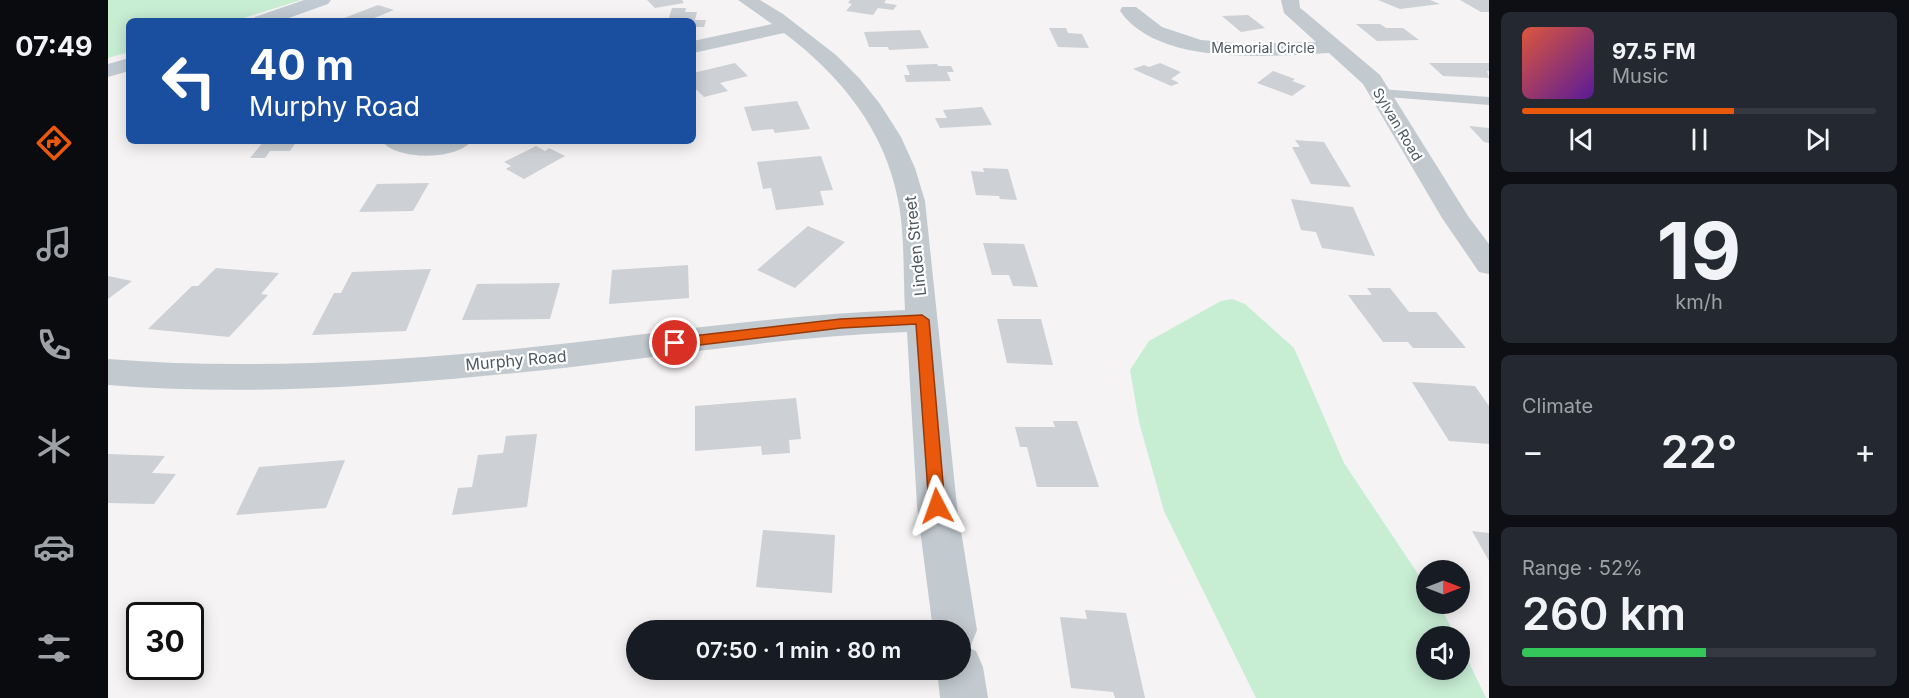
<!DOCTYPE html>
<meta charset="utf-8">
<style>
body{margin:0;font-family:Inter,sans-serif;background:#242831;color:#f1f3f6;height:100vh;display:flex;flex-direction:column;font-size:22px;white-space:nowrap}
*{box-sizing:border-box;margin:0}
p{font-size:20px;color:#9ea1a6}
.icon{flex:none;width:33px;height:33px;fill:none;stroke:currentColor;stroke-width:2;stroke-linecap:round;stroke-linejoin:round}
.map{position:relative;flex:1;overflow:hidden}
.drawer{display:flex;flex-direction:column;gap:12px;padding:12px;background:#0d0f14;width:420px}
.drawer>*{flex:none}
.banner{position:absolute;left:18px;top:18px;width:570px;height:126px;border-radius:9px;box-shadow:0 3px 15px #0003;background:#1a4fa0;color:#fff;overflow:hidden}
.needle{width:39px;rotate:90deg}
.buttons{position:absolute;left:1308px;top:560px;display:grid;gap:12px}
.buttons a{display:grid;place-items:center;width:54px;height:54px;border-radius:50%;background:#171b24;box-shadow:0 3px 15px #0003;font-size:30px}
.speed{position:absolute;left:18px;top:602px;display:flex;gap:12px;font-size:30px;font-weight:700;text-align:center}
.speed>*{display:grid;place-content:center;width:78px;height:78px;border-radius:50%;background:#171b24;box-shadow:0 3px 15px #0003;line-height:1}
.speed .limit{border:3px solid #111;border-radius:9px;background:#fff;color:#111}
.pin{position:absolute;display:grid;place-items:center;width:51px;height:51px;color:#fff;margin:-26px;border:3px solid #fff;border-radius:50%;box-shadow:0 2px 6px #0007}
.me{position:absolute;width:66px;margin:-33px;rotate:356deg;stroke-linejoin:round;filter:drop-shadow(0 0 4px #0008)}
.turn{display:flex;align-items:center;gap:21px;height:126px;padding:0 24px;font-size:27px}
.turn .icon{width:78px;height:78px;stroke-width:2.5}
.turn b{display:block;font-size:42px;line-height:51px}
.big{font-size:45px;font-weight:600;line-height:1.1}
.drawer .widget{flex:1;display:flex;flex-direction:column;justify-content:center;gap:9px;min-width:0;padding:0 21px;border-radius:9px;background:#242831}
.drawer .dial{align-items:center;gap:0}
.dial b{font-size:78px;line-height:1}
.song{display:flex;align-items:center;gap:18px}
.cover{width:72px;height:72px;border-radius:9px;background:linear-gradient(135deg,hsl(10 70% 55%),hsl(270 70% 35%))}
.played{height:6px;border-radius:3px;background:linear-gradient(90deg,#ea580c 60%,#363941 60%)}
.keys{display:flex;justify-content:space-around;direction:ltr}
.heat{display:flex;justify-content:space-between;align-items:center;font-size:33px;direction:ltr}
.charge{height:9px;border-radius:4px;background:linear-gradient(90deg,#34c759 52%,#363941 0)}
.trip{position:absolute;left:518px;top:620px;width:345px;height:60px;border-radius:30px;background:#171b24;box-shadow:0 3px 15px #0003;font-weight:600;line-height:60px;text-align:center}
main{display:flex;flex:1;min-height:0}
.tab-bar{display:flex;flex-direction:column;width:108px;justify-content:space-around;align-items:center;background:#090b0e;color:#9ea1a6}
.tab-bar .icon{width:42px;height:42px}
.tab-bar .current{color:#ea580c}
.tab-bar b{font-size:27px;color:#f1f3f6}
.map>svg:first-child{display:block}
.green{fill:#c7edd3}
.building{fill:#cdd0d4}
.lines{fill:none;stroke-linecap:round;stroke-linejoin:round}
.lane{fill:#c2cad0;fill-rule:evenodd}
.street{fill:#c2cad0;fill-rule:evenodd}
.secondary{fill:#c1cad2;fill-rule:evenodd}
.route{fill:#ea580c;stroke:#983908;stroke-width:1.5}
.labels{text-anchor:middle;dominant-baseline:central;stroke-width:4.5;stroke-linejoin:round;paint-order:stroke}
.far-street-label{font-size:14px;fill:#4c575f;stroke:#fff}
.street-label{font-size:16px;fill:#4c575f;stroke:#fff}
</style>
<main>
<nav class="tab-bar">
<b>07:49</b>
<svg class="icon current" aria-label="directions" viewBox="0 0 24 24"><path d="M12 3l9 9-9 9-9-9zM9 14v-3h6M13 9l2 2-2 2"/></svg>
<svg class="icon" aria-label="music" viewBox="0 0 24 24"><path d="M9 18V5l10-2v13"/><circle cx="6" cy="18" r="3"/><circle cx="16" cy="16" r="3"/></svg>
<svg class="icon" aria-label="phone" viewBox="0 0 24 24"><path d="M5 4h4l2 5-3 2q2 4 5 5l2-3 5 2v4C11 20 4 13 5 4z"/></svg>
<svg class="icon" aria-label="climate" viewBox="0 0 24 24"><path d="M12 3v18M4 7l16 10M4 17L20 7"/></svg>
<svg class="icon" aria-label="car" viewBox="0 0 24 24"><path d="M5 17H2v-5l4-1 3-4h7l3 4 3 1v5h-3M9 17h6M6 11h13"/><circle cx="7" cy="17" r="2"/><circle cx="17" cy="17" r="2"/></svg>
<svg class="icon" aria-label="filters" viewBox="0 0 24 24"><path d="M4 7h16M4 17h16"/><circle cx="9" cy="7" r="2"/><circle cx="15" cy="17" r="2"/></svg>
</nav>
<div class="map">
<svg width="1381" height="698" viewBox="0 0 1381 698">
<rect width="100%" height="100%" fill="#f5f3f3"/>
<g class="green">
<polygon points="0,0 193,0 126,21 21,21 21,52 0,58"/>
<polygon points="1124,299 1137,304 1186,348 1236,463 1318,586 1318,603 1330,603 1348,636 1318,636 1318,669 1352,669 1352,644 1378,698 1148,698 1056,511 1031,422 1022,370 1041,341 1113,301"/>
</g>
<g class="building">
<polygon points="539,0 574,0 576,3 547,8"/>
<polygon points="742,0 778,0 776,3 789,5 785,10 770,8 765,15 738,11 744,4 740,3"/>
<polygon points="1270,0 1322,0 1332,4 1292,9"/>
<polygon points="1352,0 1381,0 1381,12 1373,12"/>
<polygon points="270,5 286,10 259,21 231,20"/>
<polygon points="564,8 578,8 577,12 589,12 587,20 598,20 596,27 585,27 585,21 560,21"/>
<polygon points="1140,15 1157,28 1133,32 1114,16"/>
<polygon points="1248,24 1272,24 1278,28 1295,28 1311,40 1269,41"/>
<polygon points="941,28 958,28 960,33 974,34 981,48 950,47"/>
<polygon points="812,30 821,48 781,50 780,47 761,47 756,32"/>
<polygon points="627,63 640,76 612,83 620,91 596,97 589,90 585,91 585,73"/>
<polygon points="1052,63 1073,72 1063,79 1071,83 1063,86 1025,69 1036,65 1041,67"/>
<polygon points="1321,63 1381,63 1381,71 1379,71 1381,78 1335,76"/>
<polygon points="829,64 830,66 843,66 846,72 839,72 843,81 798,82 796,75 802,75 798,65"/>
<polygon points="1165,71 1187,79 1184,81 1198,86 1184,96 1149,83"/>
<polygon points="689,101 702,129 667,133 665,129 644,131 636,107"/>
<polygon points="874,107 884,125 832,128 827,118 839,118 835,110"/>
<polygon points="1361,126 1381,128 1381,143 1376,142"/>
<polygon points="1187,140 1216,142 1243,187 1203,184 1184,147 1192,147"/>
<polygon points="156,141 189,141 182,151 162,151 157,158 142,158"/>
<polygon points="428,146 437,151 441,148 457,156 416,179 398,169 403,166 396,162"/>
<polygon points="713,156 725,190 712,191 716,205 668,210 663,188 655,189 649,162"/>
<polygon points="875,168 900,169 909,200 892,199 891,196 868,195 863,171 876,172"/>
<polygon points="321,183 305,211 251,212 269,184"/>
<polygon points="1183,199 1245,207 1267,256 1214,248 1208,232 1193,230"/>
<polygon points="700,226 737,242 687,288 649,270"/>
<polygon points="875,243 916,244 930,287 905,286 901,275 884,275"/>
<polygon points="580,265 581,298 501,304 504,270"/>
<polygon points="108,268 171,273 153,294 160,295 121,337 40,329 84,286 90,286"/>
<polygon points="323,269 298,331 204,335 226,293 233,293 244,272"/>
<polygon points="0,276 24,281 0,299"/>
<polygon points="452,283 442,319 354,320 369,284"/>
<polygon points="1259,288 1282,288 1301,312 1328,312 1358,348 1305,348 1300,342 1275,342 1240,295 1264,295"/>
<polygon points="889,319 933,319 945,365 899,363"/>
<polygon points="1304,382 1367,386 1381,406 1381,444 1341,441"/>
<polygon points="688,398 693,439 681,440 682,453 654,455 653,446 587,451 587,406"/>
<polygon points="945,421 969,421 991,487 929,487 919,447 912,447 907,427 947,427"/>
<polygon points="429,434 419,507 344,515 350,488 364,487 370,455 395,453 398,436"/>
<polygon points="0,454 57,456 44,473 68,474 46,504 0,503"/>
<polygon points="237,460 218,508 128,515 151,467"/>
<polygon points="655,530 727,535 724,593 648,587"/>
<polygon points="1364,531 1381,533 1381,561"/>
<polygon points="977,610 1018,613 1037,698 1007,698 1005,692 963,688 952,617 979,619"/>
</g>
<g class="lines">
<polygon class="lane" points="1272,89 1381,97 1381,105 1267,96 1265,93"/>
<g class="street">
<path d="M630,0H652L675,14L728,55L752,79L772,104L793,137L807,168L817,201L849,506L869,630L863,645L859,647L868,651L875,667L880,698H832L829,669H852V630H825L809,506L799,332C657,337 517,364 375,376C251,388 125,395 0,385V359C125,369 252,363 377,352C517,339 656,315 797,310C795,275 797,234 790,200C777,130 732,75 676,33L585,53V41L664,24Z"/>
<path d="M1173,0H1191L1192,8L1196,11L1272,75L1360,216L1381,244V274L1371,272L1334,218L1255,84L1221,53C1162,56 1051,67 1012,11L1014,7H1028L1054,27L1093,40L1138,44L1208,42L1176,13Z"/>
<path d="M274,141H363C350,160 288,161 274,141Z"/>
</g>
<g class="secondary">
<polygon points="196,0 223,0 220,4 172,21 144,21 147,17"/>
<polygon points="21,58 21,71 0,77 0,64"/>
</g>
</g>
<polygon class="route" points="814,315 821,320 837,506 835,511 829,513 823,511 821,506 808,324 733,328 567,348 560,343 567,338 733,319"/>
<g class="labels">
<g class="far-street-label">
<text x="1155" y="47">Memorial Circle</text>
<text transform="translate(1290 124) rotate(59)">Sylvan Road</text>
</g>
<g class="street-label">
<text transform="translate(807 246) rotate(-96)">Linden Street</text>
<text transform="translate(408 360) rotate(-5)">Murphy Road</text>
</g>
</g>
</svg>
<div class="buttons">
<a><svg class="needle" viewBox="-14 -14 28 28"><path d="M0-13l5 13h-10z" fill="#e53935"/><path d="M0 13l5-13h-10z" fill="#9ea1a6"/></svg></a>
<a><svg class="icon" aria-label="sound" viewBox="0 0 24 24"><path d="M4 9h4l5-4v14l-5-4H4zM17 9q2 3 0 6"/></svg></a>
</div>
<div class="speed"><div class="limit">30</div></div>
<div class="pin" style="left:567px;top:343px;background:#d93025"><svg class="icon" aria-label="arrive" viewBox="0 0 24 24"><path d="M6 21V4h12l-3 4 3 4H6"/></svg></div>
<svg class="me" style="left:829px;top:506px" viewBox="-20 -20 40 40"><path d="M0-17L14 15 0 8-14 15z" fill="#ea580c" stroke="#fff" stroke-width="4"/></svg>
<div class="trip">07:50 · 1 min · 80 m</div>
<div class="banner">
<div class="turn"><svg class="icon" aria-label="left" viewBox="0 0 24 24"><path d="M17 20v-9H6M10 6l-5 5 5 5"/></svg><div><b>40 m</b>Murphy Road</div></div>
</div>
</div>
<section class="drawer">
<div class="widget">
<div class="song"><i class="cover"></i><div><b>97.5 FM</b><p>Music</p></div></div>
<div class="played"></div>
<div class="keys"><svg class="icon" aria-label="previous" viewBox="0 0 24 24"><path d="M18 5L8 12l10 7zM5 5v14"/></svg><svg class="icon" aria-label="pause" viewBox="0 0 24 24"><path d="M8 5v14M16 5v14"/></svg><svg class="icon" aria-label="next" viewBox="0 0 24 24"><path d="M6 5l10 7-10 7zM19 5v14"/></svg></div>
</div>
<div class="widget dial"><b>19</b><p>km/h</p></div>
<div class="widget"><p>Climate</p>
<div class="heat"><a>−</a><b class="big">22°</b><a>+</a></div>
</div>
<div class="widget"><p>Range · 52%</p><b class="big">260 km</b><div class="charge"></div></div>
</section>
</main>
